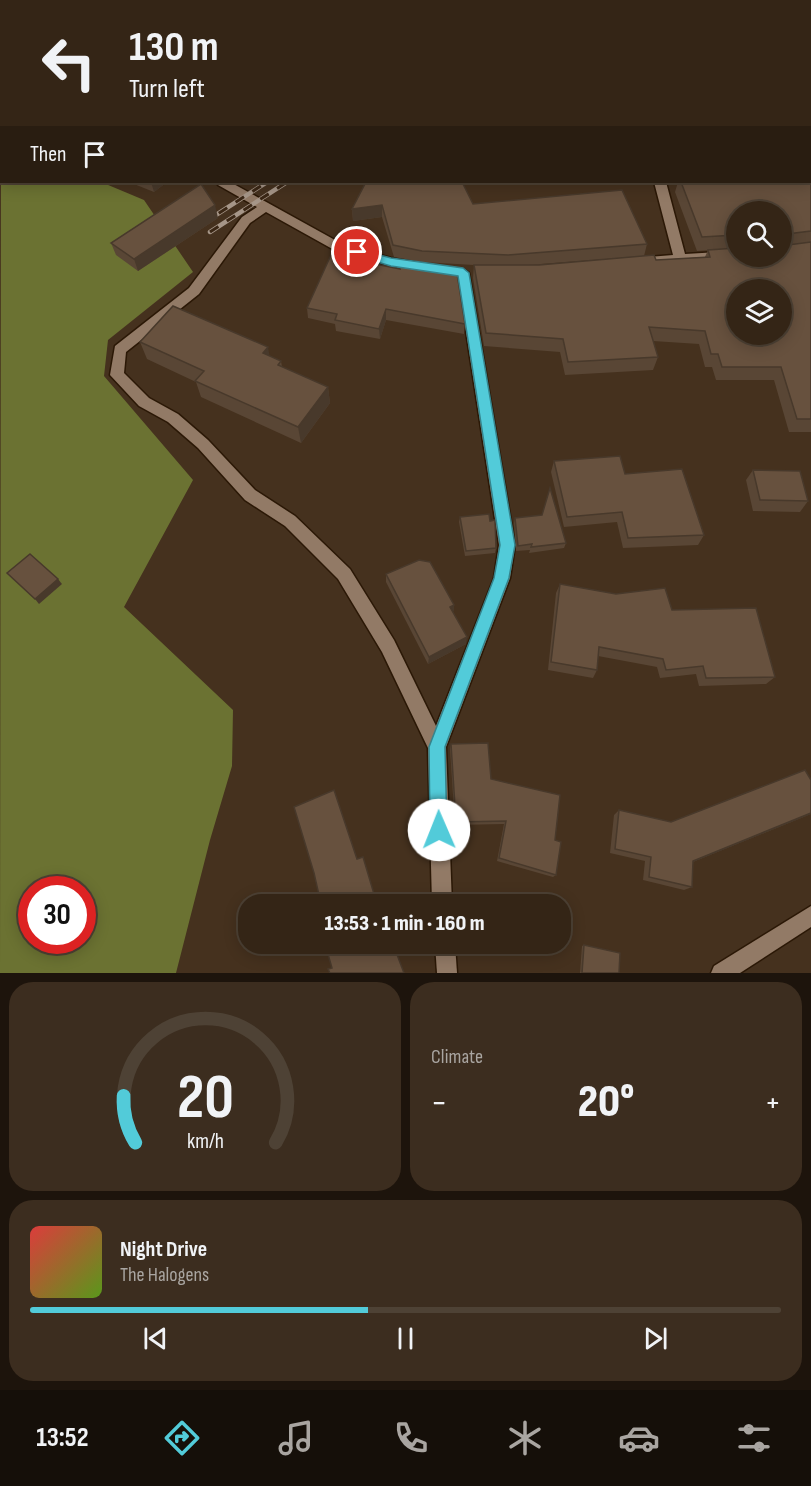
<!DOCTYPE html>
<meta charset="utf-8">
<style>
body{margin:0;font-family:"Sofia Sans Condensed",sans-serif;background:#3c2d1f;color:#f1f3f6;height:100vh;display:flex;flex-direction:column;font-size:22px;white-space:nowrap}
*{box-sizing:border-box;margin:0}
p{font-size:20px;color:#a9a5a1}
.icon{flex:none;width:33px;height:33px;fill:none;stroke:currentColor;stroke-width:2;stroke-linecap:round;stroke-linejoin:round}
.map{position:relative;height:973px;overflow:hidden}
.drawer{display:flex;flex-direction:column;gap:9px;padding:9px;background:#1d140c;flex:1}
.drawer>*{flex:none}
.banner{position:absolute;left:0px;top:0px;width:812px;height:183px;box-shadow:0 3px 15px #0003,0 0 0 2px #4e4235;background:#342516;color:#f1f3f6;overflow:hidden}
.tools{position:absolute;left:726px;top:201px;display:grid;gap:12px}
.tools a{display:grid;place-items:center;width:66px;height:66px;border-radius:50%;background:#342516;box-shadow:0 3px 15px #0003,0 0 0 2px #4e4235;font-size:30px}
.speed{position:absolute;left:18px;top:876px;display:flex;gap:12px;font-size:30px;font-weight:700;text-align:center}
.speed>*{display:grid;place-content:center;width:78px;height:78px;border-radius:50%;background:#342516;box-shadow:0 3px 15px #0003,0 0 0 2px #4e4235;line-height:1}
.speed .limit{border:9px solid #d22;background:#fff;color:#111}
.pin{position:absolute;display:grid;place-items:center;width:51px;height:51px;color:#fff;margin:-26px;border:3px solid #fff;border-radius:50%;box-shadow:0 2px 6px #0007}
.me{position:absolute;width:66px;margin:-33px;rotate:359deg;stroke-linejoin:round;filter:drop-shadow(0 0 4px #0008)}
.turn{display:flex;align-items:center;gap:21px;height:126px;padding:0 30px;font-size:27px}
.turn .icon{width:78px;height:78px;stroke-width:2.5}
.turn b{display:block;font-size:42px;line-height:51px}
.then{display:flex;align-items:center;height:57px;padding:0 30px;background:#0003;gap:12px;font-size:22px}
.big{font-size:45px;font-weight:800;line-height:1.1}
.drawer .widget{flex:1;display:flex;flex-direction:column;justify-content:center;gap:9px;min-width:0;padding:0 21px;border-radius:24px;background:#3c2d1f}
.drawer .dial{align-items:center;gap:0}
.dial svg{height:156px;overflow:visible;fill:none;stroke:#4e4235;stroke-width:7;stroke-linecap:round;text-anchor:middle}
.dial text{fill:#f1f3f6;stroke:none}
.song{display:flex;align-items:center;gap:18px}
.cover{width:72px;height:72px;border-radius:9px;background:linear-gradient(135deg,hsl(0 70% 55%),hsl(90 70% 35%))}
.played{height:6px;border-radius:3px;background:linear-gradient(90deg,#52cbd9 45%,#4e4235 45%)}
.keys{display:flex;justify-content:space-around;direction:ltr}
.heat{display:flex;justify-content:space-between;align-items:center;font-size:33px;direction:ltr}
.drawer .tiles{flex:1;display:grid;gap:9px;grid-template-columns:1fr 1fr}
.widget:last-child{grid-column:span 2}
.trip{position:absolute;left:238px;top:894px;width:333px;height:60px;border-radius:24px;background:#342516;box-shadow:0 3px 15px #0003,0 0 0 2px #4e4235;font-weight:800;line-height:60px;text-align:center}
.tabs{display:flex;height:96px;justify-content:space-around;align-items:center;background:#150f09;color:#a9a5a1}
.tabs .icon{width:42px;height:42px}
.tabs .active{color:#52cbd9}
.tabs b{font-size:27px;color:#f1f3f6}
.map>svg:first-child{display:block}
.forest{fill:#6b7232;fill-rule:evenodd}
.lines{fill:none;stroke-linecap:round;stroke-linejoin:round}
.minor-casing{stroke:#2b1806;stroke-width:3}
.minor{fill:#927a66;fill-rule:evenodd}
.rail-casing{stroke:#a69688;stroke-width:4.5}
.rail{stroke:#3b2715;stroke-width:3;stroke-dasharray:10;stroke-linecap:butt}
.wall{fill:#594635;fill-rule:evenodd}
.shaded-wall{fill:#48392b}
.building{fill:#67513e;stroke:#48392b;stroke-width:1.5;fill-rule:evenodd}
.route{fill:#52cbd9;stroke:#35848d;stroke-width:1.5}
</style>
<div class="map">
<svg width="811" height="973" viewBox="0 0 811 973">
<rect width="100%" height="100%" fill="#45311e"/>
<path class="forest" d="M1,144L2,182H101L144,200L193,272L108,340L104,376L193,480L124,607L233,710L232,766L210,840L176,973H0ZM32,890H82V940H32Z"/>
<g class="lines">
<g class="minor-casing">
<g id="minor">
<polygon points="774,0 784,0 785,2 775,2"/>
<rect x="810" y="14" width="1" height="6"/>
<rect x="0" y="56" width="2" height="7"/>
<polygon points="217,182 230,182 344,245 391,258 418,262 424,266 418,270 391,266 336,251 266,212 250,223 199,294 126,352 124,373 149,398 178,414 208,440 255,490 295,516 350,569 394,640 436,726 494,578 499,545 457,273 463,269 469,273 515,545 510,578 446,747 452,904 432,904 428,748 382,652 338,579 285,526 245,500 198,448 168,422 139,406 110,375 115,346 189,288 242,217 257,207 218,185"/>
<polygon points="654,182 666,182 685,254 736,251 736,256 740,258 632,265 630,262 636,258 673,255"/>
<polygon points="811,906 811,927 740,973 711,973 714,966"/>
<polygon points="435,944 455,944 457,973 437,973"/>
</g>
</g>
<use href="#minor" class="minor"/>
<g class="rail-casing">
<g id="rail">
<polyline points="544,2 547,0"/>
<polyline points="563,2 566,0"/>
<polyline points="202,224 267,182"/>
<polyline points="210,232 287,182"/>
</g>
</g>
<use href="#rail" class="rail"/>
</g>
<g class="wall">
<polygon points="14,0 310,0 309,2 18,2"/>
<polygon points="343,0 515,0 514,2 365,2"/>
<path d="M810,60H811V432H789L774,380H716L712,367H705L699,344L653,341L658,357L653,370L565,375L560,352L484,346L473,278L474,265L422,262L394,257L382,217L353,221L352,209L365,183V182H462L473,204L647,244L644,256L528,265L656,260L705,257L708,250H711L697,251L675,192L678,182H810ZM736,212L782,256H736Z"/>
<polygon points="2,84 2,119 0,119 0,86"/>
<polygon points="129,182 167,182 154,192"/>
<polygon points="218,218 138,271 116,255 111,243"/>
<polygon points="397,260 465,324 464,334 386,320 380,339 336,331 335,324 308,318 307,308 397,268"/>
<polygon points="140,342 269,356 281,361 282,367 328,387 330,403 301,443 201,397 196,382 147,359"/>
<polygon points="554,461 625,474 704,535 698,545 623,548 617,522 564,527 551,472"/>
<polygon points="753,470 808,501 800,512 753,511 746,480"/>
<polygon points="542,515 566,543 564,548 529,553 530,550 516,551 514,523 515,518"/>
<polygon points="460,517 496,548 495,553 465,556 459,522"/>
<polygon points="386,574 453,613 466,644 428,664 386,582"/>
<polygon points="560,584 672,610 775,677 766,684 699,686 696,674 660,678 657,667 598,656 597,670 593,678 548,670 556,593"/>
<polygon points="451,744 491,779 555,840 556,875 553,877 497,861 504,824 455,825 450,749"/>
<polygon points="811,780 811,814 693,862 692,887 684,890 643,880 645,861 610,853 614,815 619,810 671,822"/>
<polygon points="584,945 619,973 580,973 582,946"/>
</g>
<g class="shaded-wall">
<polygon points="151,182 167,182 154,192"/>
<polygon points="215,205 218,218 138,271 134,259"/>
<polygon points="382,205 382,217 353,221 352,209"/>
<polygon points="386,309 386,320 380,339 379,329"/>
<polygon points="268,347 271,364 263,353"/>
<polygon points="328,387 330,403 301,443 298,427"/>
<polygon points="58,579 62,584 39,604 35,599"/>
<polygon points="454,605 454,612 450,607"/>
<polygon points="467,637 466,644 428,664 429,657"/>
<polygon points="811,813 811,814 685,865 693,861"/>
</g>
<g class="building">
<polygon points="35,0 305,0 304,2 38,2"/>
<polygon points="618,0 686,0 686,2 619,2"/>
<rect x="810" y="66" width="1" height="70"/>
<polygon points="2,84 2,111 0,110 0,86"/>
<path d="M810,142L811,143V231L787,234L784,242L788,245L811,242V419H797L781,367H722L718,354H711L705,331L649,327L658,357L568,362L563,339L486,333L474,265H539L654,255L656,260L710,257L708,250L736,248V256H782V212H736V235L702,237L681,182H810ZM736,290H782V334H736Z"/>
<polygon points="366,182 462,182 473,204 622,190 647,244 508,255 422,251 393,245 382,205 352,209"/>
<polygon points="201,184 215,205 134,259 111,243"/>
<polygon points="331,255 400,269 397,260 456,267 465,324 386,309 379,329 335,320 337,314 307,308"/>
<polygon points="173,306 268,347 263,353 281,361 278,365 328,387 298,427 195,381 204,371 140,342"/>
<polygon points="620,456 625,474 682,469 704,535 628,538 622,512 567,517 554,461"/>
<polygon points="753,470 800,471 808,501 760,500"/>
<polygon points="550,488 566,543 531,547 532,544 518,546 515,518 542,515"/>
<polygon points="489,514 490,521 495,520 496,548 466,551 460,517"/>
<polygon points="30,554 58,579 35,599 7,573"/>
<polygon points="419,560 430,562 454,605 450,607 467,637 429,657 386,574"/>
<polygon points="560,584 616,594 665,588 672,610 756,608 775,677 706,678 703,666 666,670 663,659 599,647 597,670 551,662"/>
<polygon points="488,743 491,779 560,795 555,840 561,842 556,875 499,858 506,821 456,822 451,744"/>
<polygon points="805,770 811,780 811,813 693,861 692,887 649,877 651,857 615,849 619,810 671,822"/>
<polygon points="334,790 357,859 363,857 377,904 321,904 314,873 294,807"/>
<polygon points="325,944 393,944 404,973 330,973 328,969 332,968"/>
<polygon points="584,945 620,953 619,973 582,973"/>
</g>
<polygon class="route" points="357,249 391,258 463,268 469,273 515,545 509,578 445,747 447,830 445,836 439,838 433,836 430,830 429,747 494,578 500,545 458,276 391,266 353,255 353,250"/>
</svg>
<div class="tools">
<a><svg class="icon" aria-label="search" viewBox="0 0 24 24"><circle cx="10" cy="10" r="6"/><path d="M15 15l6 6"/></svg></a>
<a><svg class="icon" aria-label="layers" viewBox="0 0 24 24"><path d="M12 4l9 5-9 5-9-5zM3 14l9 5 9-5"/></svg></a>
</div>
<div class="speed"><div class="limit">30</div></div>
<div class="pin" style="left:357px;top:252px;background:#d93025"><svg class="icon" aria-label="arrive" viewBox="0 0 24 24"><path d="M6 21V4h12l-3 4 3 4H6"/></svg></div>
<svg class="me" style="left:439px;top:830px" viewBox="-20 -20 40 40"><circle r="19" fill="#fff"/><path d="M0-13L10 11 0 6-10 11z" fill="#52cbd9"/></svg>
<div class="trip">13:53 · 1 min · 160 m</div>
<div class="banner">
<div class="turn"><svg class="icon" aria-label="left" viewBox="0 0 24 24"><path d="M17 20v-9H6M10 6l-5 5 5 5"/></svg><div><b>130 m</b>Turn left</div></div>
<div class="then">Then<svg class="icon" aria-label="arrive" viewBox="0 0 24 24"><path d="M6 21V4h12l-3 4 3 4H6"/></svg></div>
</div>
</div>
<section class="drawer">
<div class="tiles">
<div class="widget dial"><svg viewBox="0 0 100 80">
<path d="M14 69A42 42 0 1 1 86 69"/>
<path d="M14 69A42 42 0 0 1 8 45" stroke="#52cbd9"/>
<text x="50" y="56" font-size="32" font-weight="700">20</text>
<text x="50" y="72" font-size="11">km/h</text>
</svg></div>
<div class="widget"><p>Climate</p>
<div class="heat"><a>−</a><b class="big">20°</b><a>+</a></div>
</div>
<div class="widget">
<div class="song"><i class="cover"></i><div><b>Night Drive</b><p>The Halogens</p></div></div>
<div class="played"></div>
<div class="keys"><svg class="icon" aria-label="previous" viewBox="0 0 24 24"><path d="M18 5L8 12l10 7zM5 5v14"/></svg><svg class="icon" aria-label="pause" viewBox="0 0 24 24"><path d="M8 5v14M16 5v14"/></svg><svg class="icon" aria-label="next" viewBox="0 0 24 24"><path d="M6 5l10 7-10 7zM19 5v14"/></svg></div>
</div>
</div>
</section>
<nav class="tabs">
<b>13:52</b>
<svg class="icon active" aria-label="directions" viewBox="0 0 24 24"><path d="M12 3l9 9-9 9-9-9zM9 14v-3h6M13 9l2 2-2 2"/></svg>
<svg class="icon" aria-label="music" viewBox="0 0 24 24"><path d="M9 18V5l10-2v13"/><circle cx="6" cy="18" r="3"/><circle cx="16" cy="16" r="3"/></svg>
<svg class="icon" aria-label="phone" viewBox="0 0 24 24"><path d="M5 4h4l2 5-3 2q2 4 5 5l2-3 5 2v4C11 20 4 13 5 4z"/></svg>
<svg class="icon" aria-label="climate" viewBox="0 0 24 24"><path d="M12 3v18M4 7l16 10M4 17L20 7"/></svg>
<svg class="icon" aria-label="car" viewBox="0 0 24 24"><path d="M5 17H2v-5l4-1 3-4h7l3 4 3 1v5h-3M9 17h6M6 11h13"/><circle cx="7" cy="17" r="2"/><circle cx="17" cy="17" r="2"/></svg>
<svg class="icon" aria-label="filters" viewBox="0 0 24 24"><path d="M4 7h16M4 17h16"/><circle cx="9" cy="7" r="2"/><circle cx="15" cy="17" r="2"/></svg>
</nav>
